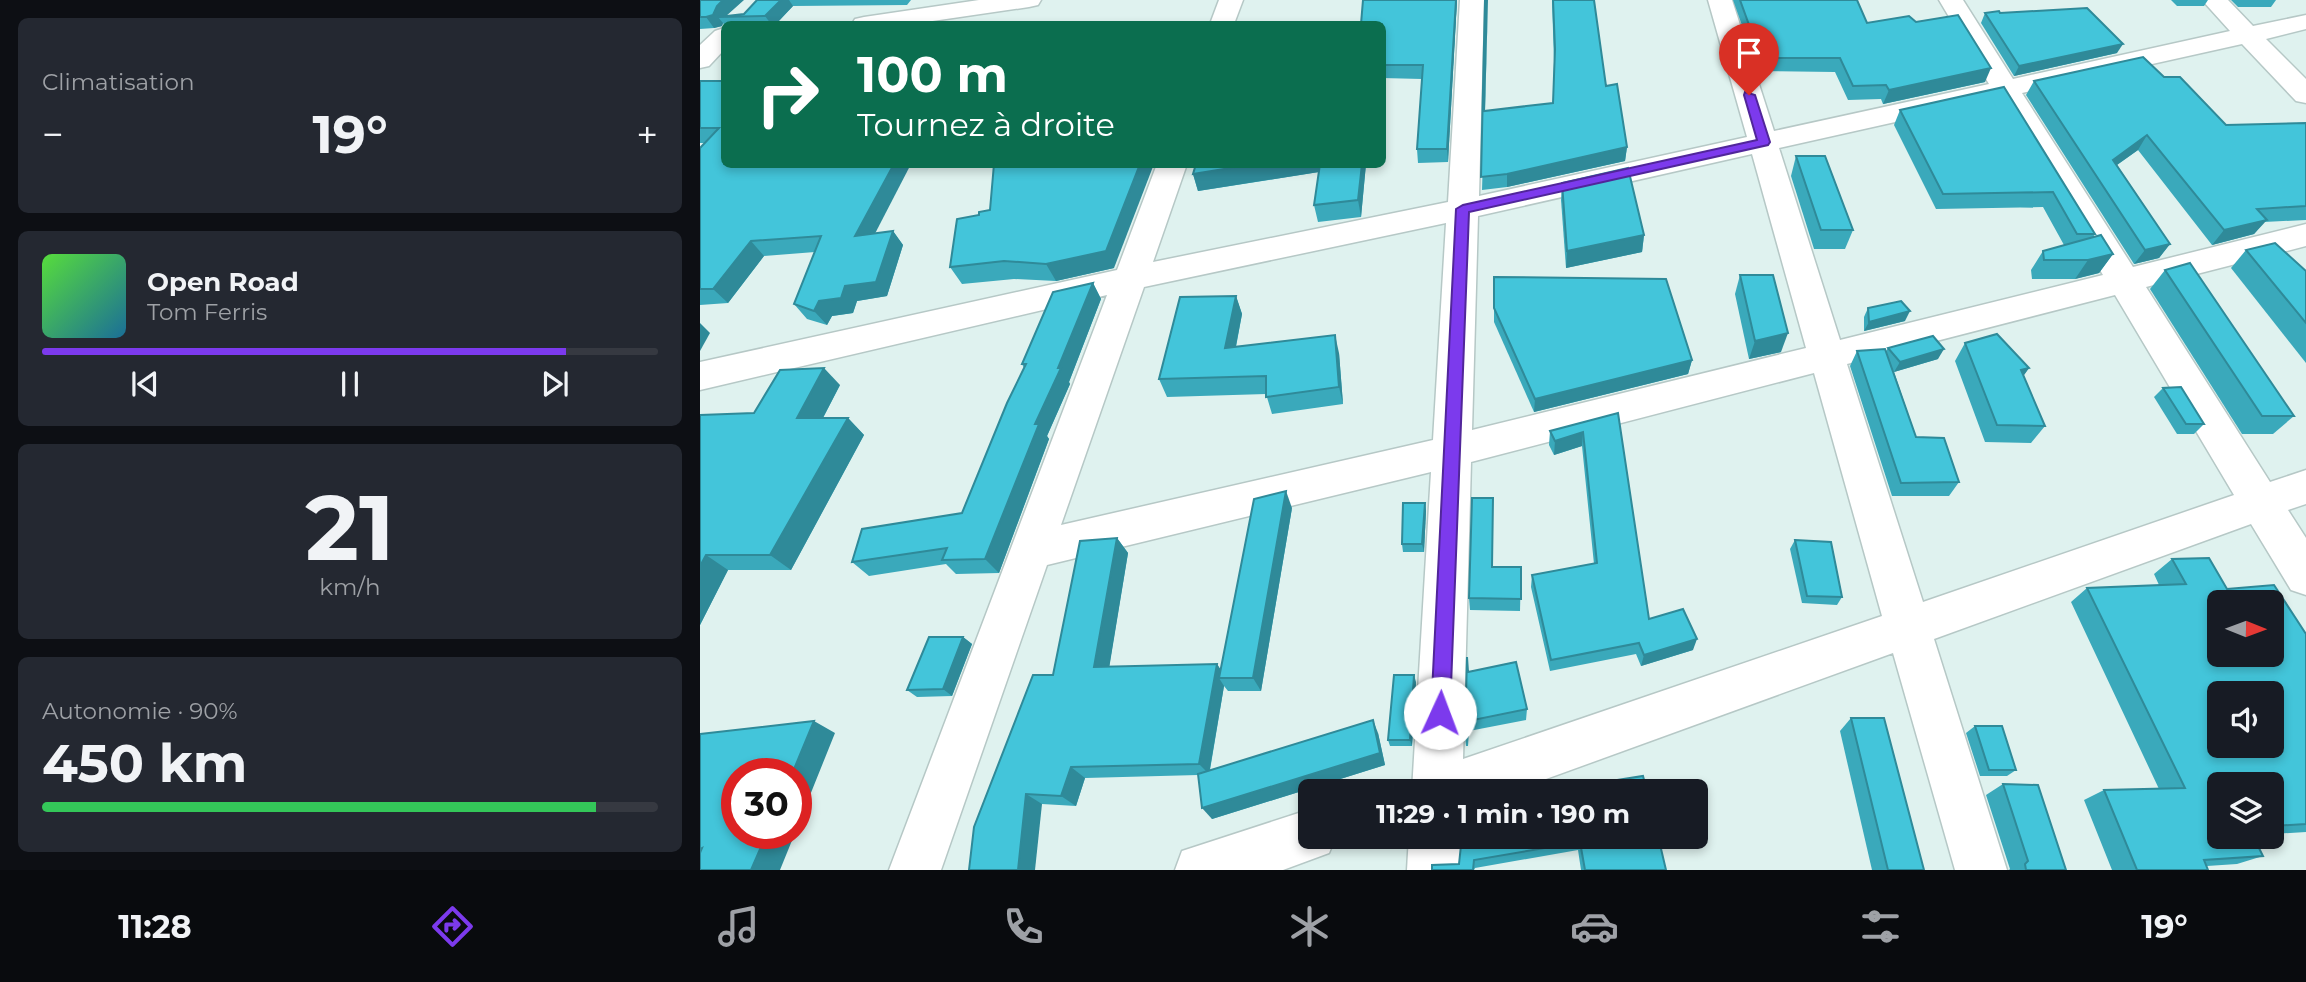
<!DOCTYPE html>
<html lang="fr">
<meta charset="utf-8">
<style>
body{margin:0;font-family:Montserrat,sans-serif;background:#242831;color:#f1f3f6;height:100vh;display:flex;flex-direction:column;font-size:26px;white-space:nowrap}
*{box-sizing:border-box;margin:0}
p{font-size:23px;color:#9ea1a6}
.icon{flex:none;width:38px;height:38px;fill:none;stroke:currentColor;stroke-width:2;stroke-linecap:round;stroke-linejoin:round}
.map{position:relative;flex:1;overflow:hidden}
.details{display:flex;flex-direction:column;gap:18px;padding:18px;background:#0d0f14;width:700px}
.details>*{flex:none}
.guide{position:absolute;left:21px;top:21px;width:665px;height:147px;border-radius:10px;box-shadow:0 4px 10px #0003;background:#0b6e4f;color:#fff;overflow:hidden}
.needle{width:46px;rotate:91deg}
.fabs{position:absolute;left:1507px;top:590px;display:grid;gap:14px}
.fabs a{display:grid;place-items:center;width:77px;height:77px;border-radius:10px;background:#171b24;box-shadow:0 4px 10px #0003;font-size:35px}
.speed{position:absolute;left:21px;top:758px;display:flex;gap:14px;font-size:35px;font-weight:700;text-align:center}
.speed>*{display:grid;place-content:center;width:91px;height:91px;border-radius:50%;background:#171b24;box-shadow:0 4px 10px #0003;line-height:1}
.speed .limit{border:10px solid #d22;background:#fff;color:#111}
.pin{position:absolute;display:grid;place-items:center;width:60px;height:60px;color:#fff;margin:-72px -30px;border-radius:50% 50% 50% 0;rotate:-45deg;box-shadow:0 0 7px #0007}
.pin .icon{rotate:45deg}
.me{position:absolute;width:77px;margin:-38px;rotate:2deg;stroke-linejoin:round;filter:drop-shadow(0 0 5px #0008)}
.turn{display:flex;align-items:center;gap:24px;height:147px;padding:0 21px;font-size:32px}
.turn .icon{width:91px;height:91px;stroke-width:2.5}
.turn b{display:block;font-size:49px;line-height:60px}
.big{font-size:52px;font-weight:700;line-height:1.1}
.details .tile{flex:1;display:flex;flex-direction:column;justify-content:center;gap:10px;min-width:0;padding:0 24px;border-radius:10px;background:#242831}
.details .dial{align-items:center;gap:0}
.dial b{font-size:91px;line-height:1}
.song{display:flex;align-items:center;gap:21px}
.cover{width:84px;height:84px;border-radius:10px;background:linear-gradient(135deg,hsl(110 70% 55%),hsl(200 70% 35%))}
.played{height:7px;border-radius:4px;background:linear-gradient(90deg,#7c3aed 85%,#363941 85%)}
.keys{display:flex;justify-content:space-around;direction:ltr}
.heat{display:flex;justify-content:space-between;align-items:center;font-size:38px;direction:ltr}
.charge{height:10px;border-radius:5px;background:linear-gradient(90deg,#34c759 90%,#363941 0)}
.trip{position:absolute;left:598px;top:779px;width:410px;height:70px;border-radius:10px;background:#171b24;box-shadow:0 4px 10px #0003;font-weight:700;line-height:70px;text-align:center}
.tabs{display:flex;height:112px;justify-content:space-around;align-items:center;background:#090b0e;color:#9ea1a6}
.tabs .icon{width:49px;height:49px}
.tabs .current{color:#7c3aed}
.tabs b{font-size:32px;color:#f1f3f6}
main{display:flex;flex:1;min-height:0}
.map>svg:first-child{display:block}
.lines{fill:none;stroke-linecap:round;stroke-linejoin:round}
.minor-casing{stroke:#b6c8c6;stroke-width:3}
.minor{fill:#fff;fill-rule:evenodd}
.wall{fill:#3aa9bb}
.shaded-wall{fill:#2f8a99}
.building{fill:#43c5da;stroke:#2f8a99;stroke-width:2;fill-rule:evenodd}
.route{fill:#7c3aed;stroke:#51269a;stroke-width:2}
</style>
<main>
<section class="details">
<div class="tile"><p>Climatisation</p>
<div class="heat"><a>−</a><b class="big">19°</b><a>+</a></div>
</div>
<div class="tile">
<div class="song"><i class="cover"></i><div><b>Open Road</b><p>Tom Ferris</p></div></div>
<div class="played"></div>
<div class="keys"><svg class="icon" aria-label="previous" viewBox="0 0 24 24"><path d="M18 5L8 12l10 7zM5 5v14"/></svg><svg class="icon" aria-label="pause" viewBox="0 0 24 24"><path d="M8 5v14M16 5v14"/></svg><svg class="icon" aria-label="next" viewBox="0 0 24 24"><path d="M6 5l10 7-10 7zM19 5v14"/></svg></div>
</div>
<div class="tile dial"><b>21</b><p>km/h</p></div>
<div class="tile"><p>Autonomie · 90%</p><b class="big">450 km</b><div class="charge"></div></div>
</section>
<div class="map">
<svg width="1606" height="870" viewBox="0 0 1606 870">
<rect width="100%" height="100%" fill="#dff2ef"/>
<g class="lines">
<g class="minor-casing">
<g id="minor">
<polygon points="279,0 341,0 338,5 329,7 212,24 152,24 155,19 164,17"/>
<polygon points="519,0 543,0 534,24 510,24"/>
<path d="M760,0H784L779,196L1047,137L1008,0H1032L1074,131L1289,84L1239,0H1263L1313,79L1530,31L1502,0H1528L1553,26L1606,15V29L1566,39L1606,79V103L1596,101L1542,44L1322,93L1433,267L1606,224V246L1446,287L1570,482L1606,470V504L1588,510L1606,538V595L1591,590L1551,524L1234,639L1307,870H1255L1193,653L813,791H712L731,472L347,565L241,870H189L407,295L0,390V362L417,270L457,164H487L453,262L748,202ZM1298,99L1403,275L1140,340L1079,148ZM1052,154L1106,348L772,430L778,216ZM746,223L733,440L361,525L444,287ZM1415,295L1534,495L1223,602L1147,364ZM1114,373L1182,616L763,759L771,462Z"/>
<polygon points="24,28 24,50 9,66 0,68 0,45 15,31"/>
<polygon points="611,809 611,836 636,836 629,853 583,870 475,870 482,851"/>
<polygon points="709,836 761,836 759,870 707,870"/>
</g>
</g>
<use href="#minor" class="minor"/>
</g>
<g class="wall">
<polygon points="0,0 26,16 44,14 57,0 211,0 207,5 93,6 76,24 24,24 24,25 23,23 22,26 14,28 0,29"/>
<polygon points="757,0 748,162 718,163 717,149 722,79 682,78 682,24"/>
<polygon points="788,0 785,111 853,103 854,62 852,0 894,0 906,86 927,147 925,161 807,187 782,190"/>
<polygon points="1033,0 1157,0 1167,23 1285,82 1183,104 1181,99 1148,100 1135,72 1058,71"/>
<polygon points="1471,0 1508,0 1504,6 1477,6"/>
<polygon points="1531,0 1576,0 1571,7 1538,7"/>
<polygon points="1285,13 1300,13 1417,53 1314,76 1281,23"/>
<polygon points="1464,77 1526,125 1606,123 1606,220 1564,222 1554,234 1512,245 1438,150 1417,165 1470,244 1459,258 1434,264 1326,95 1334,81"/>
<polygon points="0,81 175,233 193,231 203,245 187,296 157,301 153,313 132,316 127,325 107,319 94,304 115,252 64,256 28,303 0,305 0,148 5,143 0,143"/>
<polygon points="1304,87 1395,234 1393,237 1413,254 1399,273 1375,279 1332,279 1331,270 1343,251 1364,245 1343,207 1236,209 1194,125 1200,110"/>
<polygon points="1096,156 1153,230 1145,249 1114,249 1091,176"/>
<polygon points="496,164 666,164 661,217 618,222 614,205 619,172 498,191 493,174"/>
<polygon points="862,183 944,235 942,252 866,268 861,200"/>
<polygon points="279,215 414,268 356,281 314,279 262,284 250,267"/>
<polygon points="1546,250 1606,271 1606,363 1531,268"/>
<polygon points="1465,270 1594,416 1573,434 1542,434 1450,289"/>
<polygon points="1040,275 1081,352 1049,359 1035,294"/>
<polygon points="794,277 992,360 988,374 834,412 794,322"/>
<polygon points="393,283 401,299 369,382 370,384 347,436 349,439 299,573 256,574 246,564 169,576 152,562 262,513 324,368 322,364"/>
<polygon points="536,296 542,314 536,347 639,353 643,404 572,414 566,394 467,397 459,379"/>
<polygon points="1168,308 1205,321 1164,331 1164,317"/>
<polygon points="1265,343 1329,368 1323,376 1345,426 1331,443 1285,442 1255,361"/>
<polygon points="1188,348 1238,359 1194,372 1193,369 1216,437 1259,482 1249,496 1192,496 1150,366 1157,351 1186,351"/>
<polygon points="140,385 123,418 148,418 164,435 91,570 28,570 0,625 0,415 54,413"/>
<polygon points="1463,388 1504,424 1494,434 1477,434 1454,397"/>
<polygon points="918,413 949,619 993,650 941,666 936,654 850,671 831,587 832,575 894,564 882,446 854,455 849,445 850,431"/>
<polygon points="725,503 726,511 724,552 703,552 702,544"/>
<polygon points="592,508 561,691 528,691 524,686 510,770 678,733 685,765 512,819 498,775 385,778 376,806 342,804 269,870 353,675 417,538 428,553 409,667 517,664 520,669"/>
<polygon points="1095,540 1142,597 1137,605 1102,603 1090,549"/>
<polygon points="1472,559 1527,589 1606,634 1606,832 1572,834 1572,784 1519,784 1563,856 1537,864 1507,866 1508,870 1412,870 1384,800 1404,790 1459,789 1371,602 1387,588 1459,585 1454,574"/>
<polygon points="792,567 821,567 820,611 770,610 769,598"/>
<polygon points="263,637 272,644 252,696 217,697 207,690"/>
<polygon points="768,672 827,709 826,720 769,731 768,746 766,746 765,736"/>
<polygon points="716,682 712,746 690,746 688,740"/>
<polygon points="1151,718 1224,870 1172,870 1140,731"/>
<polygon points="1275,726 1316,770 1307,776 1280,776 1266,733"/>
<polygon points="1303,784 1366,870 1309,870 1310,869 1286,795"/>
<polygon points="762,836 958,836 966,870 881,870 878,850 775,868 774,870 732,870 759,864"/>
</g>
<g class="shaded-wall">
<polygon points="23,0 44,0 25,17 18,17 23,23 22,26 14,28 6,17"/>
<polygon points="81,0 89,0 93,6 76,24 71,24 65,16"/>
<polygon points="756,0 757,0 748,162 747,149"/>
<polygon points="1423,44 1417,53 1314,76 1319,66"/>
<polygon points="1291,68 1285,82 1183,104 1189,90"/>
<polygon points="1447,135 1438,150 1404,174 1413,160"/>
<polygon points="927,147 925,161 807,187 807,174"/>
<polygon points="194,164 211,164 166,251 155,236"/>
<polygon points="440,164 454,164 414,268 356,281 346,264"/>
<polygon points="555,164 624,164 625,171 498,191 493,174"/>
<polygon points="662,164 666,164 661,217 658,200"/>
<polygon points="1567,220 1554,234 1512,245 1524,230"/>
<polygon points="193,231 203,245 187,296 157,301 153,313 132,316 127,325 114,311 119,301 145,286"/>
<polygon points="944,235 942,252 866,268 867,251"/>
<polygon points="51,241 64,256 28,303 13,289"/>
<polygon points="1470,244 1459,258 1434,264 1445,250"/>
<polygon points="1413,254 1399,273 1375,279 1388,260"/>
<polygon points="393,283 401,299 369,382 370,384 347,436 349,439 299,573 285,559 335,424"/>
<polygon points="536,296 542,314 532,366 525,348"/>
<polygon points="1210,311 1205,321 1164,331 1169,322"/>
<polygon points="0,323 10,333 0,351"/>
<polygon points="1088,333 1081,352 1049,359 1055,341"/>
<polygon points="635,335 639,353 643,404 639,387"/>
<polygon points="1244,349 1238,359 1194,372 1200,362"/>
<polygon points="992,360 988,374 834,412 835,399"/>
<polygon points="124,368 140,385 114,435 97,418"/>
<polygon points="1329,368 1317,385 1321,370"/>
<polygon points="148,418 164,435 91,570 70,555"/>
<polygon points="883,432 882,446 854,455 855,441"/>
<polygon points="586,491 592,508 561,691 553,678"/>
<polygon points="725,503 726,511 724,552 722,544"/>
<polygon points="417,538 428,553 407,681 394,667"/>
<polygon points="6,555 28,570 0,625 0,566"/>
<polygon points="263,637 272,644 252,696 243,689"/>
<polygon points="997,639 993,650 941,666 944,655"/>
<polygon points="517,664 526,678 519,678 524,686 509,774 499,764"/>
<polygon points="714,675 716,682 712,746 710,740"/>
<polygon points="673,720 678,733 685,765 512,819 502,808"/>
<polygon points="114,721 135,733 96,830 96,774 92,774"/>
<polygon points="371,767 385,778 376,806 361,796"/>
<polygon points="326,794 342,804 335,870 318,870"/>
<polygon points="67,833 95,833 80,870 51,870"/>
</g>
<g class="building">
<polygon points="0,0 23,0 17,6 13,15 6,17 0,17"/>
<polygon points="57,0 81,0 65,16 18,17 44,14"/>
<polygon points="663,0 756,0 747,149 717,149 723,65 682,65 682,24 661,24"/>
<polygon points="785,0 787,0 784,111 853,103 855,49 853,0 894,0 906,86 917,84 927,147 807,174 781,177"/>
<polygon points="1040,0 1157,0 1167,23 1209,16 1216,22 1258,15 1291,68 1189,90 1186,85 1153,86 1140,58 1061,58"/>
<polygon points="1387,8 1423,44 1319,66 1285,13 1299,11 1300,13"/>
<polygon points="1443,57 1464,77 1480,77 1526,125 1606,123 1606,206 1557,209 1567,220 1524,230 1447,135 1413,160 1470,244 1445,250 1334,81"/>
<polygon points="0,81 24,81 24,164 194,164 155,236 193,231 176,282 145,286 141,298 119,301 114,311 94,304 121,236 51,241 13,289 0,289 0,148 19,128 0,128"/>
<polygon points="1304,87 1395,234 1377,234 1353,192 1243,194 1200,110"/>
<polygon points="1096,156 1125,156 1153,230 1121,230"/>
<polygon points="294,164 440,164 406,251 346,264 304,261 250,267 257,219 279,215 279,212 290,210"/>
<polygon points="496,164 555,164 493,174"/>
<polygon points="620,164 662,164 658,200 614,205"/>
<polygon points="928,168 944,235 867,251 862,183"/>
<polygon points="1401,235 1413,254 1388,260 1344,260 1343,251"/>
<polygon points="1575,243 1606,271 1606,323 1546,250"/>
<polygon points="1490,263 1594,416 1562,416 1465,270"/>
<polygon points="1040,275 1073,275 1088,333 1055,341"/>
<polygon points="794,277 966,279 992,360 835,399 794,308"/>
<polygon points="393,283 358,368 361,368 335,424 339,424 285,559 242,560 247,548 152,562 162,529 262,513 307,403 326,364 322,364 353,292"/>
<polygon points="536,296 525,348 635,335 639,387 566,397 566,376 459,379 480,297"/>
<polygon points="1201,301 1210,311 1169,322 1168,308"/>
<polygon points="1297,334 1329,368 1321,370 1345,426 1297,425 1265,343"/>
<polygon points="1233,336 1244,349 1200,362 1188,348"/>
<polygon points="1185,349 1216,437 1244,438 1259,482 1201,483 1157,351"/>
<polygon points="124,368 97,418 148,418 70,555 6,555 0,566 0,415 54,413 80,370"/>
<polygon points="1481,387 1504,424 1486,424 1463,388"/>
<polygon points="918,413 949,619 983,609 997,639 944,655 939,643 851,660 832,575 897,563 883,432 855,441 850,431"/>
<polygon points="586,491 553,678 519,678 554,499"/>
<polygon points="772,498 793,498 792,567 821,567 821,599 769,598"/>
<polygon points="703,503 725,503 722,544 702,544"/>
<polygon points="417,538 394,667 517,664 499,764 371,767 361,796 326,794 318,870 269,870 274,827 333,675 353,675 380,541"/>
<polygon points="1095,540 1131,542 1142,597 1107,596"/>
<path d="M1509,558L1527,589L1574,585L1606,634V824L1572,826V784H1519V836H1553L1563,856L1504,860L1508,870H1437L1404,790L1485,788L1387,588L1486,584L1472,559ZM1519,602H1572V654H1519ZM1519,693H1572V746H1519Z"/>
<polygon points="229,637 263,637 243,689 207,690"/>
<polygon points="767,657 768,672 816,662 827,709 768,721 768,736 765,736"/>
<polygon points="694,675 714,675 710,740 688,740"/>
<polygon points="1151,718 1184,718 1224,870 1188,870"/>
<polygon points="673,720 680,753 502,808 498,774"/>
<polygon points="114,721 92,774 37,774 37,833 67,833 51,870 0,870 0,853 2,848 0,849 0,734"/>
<polygon points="1275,726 1302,726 1316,770 1289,770"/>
<polygon points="943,776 947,791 848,791"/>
<polygon points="1303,784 1338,785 1366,870 1326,870 1325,864 1328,861"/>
<polygon points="762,836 958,836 966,870 885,870 880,842 774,860 773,870 732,870 732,865 759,864"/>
</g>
<polygon class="route" points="1045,92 1055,95 1070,142 1068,145 769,212 750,713 747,719 740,722 733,719 731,713 756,209 763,205 1057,140 1044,95"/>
</svg>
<div class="fabs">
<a><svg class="needle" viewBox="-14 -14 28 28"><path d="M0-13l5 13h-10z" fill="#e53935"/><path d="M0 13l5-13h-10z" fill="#9ea1a6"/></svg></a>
<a><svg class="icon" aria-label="sound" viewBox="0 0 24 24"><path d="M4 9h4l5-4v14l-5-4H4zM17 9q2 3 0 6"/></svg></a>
<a><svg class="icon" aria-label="layers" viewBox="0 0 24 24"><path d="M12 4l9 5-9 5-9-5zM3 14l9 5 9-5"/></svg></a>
</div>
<div class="speed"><div class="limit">30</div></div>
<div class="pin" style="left:1049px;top:95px;background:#d93025"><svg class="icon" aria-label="arrive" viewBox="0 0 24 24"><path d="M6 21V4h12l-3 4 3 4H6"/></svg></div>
<svg class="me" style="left:740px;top:713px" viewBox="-20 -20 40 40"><circle r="19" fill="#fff"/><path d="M0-13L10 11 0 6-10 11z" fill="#7c3aed"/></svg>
<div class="trip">11:29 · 1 min · 190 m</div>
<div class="guide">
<div class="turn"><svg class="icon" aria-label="right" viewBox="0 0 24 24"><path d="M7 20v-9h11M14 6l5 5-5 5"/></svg><div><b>100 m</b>Tournez à droite</div></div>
</div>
</div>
</main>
<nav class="tabs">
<b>11:28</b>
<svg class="icon current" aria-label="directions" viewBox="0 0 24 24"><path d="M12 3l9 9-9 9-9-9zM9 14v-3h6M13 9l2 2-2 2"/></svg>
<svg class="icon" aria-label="music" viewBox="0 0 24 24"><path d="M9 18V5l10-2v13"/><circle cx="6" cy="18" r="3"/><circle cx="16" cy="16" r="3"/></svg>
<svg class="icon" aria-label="phone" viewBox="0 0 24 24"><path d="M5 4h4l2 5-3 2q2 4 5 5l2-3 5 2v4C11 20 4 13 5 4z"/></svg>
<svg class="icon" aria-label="climate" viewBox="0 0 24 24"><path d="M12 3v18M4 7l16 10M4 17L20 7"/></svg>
<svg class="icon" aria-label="car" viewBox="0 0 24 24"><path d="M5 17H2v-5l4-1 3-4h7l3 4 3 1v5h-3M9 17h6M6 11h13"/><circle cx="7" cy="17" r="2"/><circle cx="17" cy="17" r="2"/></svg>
<svg class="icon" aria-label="filters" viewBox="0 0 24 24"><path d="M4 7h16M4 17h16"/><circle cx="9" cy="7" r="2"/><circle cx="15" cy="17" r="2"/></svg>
<b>19°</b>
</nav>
